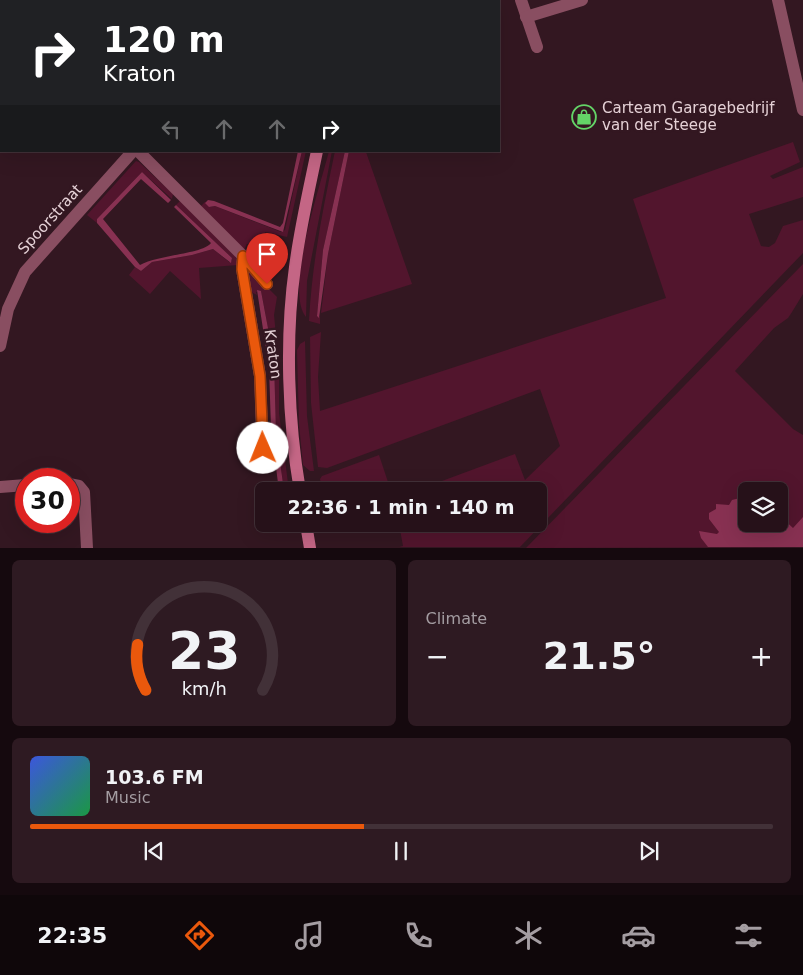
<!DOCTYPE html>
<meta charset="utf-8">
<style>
body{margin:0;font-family:"DejaVu Sans",sans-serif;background:#2e1a22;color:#f1f3f6;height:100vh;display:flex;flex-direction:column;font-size:19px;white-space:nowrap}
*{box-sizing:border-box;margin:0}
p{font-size:16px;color:#a49da2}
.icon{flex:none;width:28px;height:28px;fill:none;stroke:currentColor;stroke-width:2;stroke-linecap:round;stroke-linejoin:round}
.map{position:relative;height:548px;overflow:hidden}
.panel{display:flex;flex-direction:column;gap:12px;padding:12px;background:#15090e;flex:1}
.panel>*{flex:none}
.hud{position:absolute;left:0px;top:0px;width:500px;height:152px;box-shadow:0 5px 20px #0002,0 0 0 1px #423138;background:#202124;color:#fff;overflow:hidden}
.buttons{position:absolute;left:738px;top:482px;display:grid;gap:10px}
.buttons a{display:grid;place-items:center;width:50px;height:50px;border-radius:8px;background:#261119;box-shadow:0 5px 20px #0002,0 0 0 1px #423138;font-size:25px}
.speed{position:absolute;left:15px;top:468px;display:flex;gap:10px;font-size:25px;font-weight:700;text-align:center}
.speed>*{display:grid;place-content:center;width:65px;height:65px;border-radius:50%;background:#261119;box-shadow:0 5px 20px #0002,0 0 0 1px #423138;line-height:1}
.speed .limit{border:8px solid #d22;background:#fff;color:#111}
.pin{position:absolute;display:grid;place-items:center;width:42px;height:42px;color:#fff;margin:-51px -21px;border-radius:50% 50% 50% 0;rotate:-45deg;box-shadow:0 0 5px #0007}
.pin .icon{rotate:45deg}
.me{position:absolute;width:55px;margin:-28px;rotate:359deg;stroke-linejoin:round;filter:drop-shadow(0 0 4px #0008)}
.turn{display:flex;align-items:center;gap:18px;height:105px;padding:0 20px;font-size:22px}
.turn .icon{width:65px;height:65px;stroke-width:2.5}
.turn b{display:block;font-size:35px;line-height:42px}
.lanes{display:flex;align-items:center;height:48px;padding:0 20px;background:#0003;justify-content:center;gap:25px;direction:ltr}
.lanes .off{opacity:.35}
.big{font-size:38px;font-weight:800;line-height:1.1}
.panel .card{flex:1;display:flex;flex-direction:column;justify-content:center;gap:8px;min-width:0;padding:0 18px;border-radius:8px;background:#2e1a22}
.panel .dial{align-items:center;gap:0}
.dial svg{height:130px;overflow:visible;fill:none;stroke:#423138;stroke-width:7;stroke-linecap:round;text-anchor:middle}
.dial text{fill:#f1f3f6;stroke:none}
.song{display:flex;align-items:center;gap:15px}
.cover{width:60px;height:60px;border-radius:8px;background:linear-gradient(135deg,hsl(230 70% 55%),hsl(140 70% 35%))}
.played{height:5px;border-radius:2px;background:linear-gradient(90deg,#ea580c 45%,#423138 45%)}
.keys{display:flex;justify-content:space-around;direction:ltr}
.heat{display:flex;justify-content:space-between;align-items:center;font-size:28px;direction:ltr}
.panel .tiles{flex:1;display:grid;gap:12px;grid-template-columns:1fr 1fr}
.card:last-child{grid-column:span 2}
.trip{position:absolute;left:255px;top:482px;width:292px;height:50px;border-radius:8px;background:#261119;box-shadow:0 5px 20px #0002,0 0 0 1px #423138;font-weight:800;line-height:50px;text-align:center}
.menu{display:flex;height:80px;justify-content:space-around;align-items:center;background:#0f070a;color:#a49da2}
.menu .icon{width:35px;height:35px}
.menu .selected{color:#ea580c}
.menu b{font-size:22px;color:#f1f3f6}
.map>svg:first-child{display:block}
.green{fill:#52152d;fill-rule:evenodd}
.water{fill:#883152}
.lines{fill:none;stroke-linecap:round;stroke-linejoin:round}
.street{stroke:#894e61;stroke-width:12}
.secondary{stroke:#c46685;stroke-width:12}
.route-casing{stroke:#983908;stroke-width:12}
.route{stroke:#ea580c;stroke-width:9}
.labels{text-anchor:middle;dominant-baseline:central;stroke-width:5;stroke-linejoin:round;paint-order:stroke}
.poi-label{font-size:15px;fill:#e5d1d6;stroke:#331721;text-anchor:start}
.street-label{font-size:15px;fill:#e5d1d6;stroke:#331721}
</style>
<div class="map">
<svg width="803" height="548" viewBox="0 0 803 548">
<rect width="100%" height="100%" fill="#331721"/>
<g class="green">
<polygon points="793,142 800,162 770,176 773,179 803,167 803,197 749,214 761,246 769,247 775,243 783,226 803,220 803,253 520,547 399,547 403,546 399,524 539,524 539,491 415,491 515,454 525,480 560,446 540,389 327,468 318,467 311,403 310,337 321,332 318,377 320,411 666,298 633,199"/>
<polygon points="302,151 306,151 287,237 265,232 262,248 247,244 244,250 201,206 205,202 210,207 215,206 281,232 285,230"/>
<path d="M329,151H332L307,281L306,317C284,291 321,184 329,151Z"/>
<path d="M335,151H345L323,250L317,316L320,317V324L309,321C312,263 323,208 335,151Z"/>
<polygon points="349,151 368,151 366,152 412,284 321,313 328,254"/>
<polygon points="136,161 139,162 173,194 172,199 142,172 97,219 97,223 87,215"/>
<polygon points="180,201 235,255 238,265 199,268 201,299 170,271 150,294 129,275 135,267 141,271 152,262 192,255 213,249 229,262 232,261 232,258 176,205"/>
<path d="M803,264V294L792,312L788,318L774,328L735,371L793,429L803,435V547L526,548ZM746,491H779V524H746Z"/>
<polygon points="248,268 277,297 274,315 279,366 279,413 289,491 284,491 276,432 274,360 261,291 256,292 257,295 251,292"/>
<polygon points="305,341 307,416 314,471 310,471 303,465 299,424 297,350 300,344"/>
<polygon points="379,455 391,491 322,491 320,479 322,476"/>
</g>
<g class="water">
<polygon points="298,151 302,151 283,232 215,206 209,207 205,203 208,200 214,201 280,227 283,223"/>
<polygon points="345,151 349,151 328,254 319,318 317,316 323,250"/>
<path d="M142,172L171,200L168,203L141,179L103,219L140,265C157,255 203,254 211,243L174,207L176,205L232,258L231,263L213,249L192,255L152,262L141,271L135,267L97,223V219Z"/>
<polygon points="257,290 261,291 274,360 276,432 284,491 279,491 271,428 269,368"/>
<polygon points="740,498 746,501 746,524 779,524 779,515 793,528 803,517 803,547 708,547 701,538 699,531 717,534 719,532 709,519 709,513 716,509 716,504 729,505 732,500"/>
</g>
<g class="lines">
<g class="street">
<polyline points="521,0 537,47"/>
<polyline points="778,0 803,110"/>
<polyline points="204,1 204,0"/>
<polyline points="526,17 582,0"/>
<polyline points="0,18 1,19"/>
<polyline points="138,151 243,256 267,284"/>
<polyline points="243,256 242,269 260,376 263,458"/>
<polyline points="0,346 8,309 25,272 133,151"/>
<polyline points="69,484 79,486 84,492 87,548"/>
<polyline points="0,487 26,485"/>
</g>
<g class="secondary">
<polyline points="351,1 351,0"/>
<path d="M300,491C288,421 285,338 295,267C300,228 309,190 317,151"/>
<polyline points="306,524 310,548"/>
</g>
</g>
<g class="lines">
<g class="route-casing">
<polyline id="route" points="263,448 260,376 242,269 243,256 267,284"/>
</g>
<use href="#route" class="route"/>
</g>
<defs>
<g id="shop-ring" transform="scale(1.25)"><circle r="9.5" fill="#331721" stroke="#64d467" stroke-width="1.5"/><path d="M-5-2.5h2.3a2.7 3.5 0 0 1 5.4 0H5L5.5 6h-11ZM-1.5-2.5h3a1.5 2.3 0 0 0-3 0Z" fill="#64d467"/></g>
</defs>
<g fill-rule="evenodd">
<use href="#shop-ring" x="584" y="117"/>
</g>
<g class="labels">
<g class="poi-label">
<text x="602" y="108">Carteam Garagebedrijf<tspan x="602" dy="17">van der Steege</tspan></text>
</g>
<g class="street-label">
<text transform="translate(50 219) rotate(-48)">Spoorstraat</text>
<text transform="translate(273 354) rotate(82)">Kraton</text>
</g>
</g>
</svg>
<div class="buttons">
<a><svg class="icon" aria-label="layers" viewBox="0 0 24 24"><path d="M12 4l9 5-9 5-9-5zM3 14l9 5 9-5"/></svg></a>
</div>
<div class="speed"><div class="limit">30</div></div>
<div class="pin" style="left:267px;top:284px;background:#d93025"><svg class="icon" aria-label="arrive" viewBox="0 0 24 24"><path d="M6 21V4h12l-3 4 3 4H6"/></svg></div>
<svg class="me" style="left:263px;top:448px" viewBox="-20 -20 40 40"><circle r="19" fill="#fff"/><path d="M0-13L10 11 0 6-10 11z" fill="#ea580c"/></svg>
<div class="trip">22:36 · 1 min · 140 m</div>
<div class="hud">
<div class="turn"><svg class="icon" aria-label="right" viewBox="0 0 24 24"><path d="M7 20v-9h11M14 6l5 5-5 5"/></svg><div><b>120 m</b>Kraton</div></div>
<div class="lanes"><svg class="icon off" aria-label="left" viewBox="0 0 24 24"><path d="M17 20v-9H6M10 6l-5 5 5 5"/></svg><svg class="icon off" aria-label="ahead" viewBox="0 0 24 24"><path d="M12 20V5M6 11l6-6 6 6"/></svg><svg class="icon off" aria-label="ahead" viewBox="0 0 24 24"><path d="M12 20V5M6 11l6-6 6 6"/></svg><svg class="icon" aria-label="right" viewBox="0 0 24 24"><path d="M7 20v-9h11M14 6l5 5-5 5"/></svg></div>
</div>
</div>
<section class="panel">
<div class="tiles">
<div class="card dial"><svg viewBox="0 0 100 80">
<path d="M14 69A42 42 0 1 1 86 69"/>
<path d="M14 69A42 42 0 0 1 9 41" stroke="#ea580c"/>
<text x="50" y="56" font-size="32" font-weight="700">23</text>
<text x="50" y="72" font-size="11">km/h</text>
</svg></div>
<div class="card"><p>Climate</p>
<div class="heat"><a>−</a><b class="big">21.5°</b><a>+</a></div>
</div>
<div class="card">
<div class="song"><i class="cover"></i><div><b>103.6 FM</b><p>Music</p></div></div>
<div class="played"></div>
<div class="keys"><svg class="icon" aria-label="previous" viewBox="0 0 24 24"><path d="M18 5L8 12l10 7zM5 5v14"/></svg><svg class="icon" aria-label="pause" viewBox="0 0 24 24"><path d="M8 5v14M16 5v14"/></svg><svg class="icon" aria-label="next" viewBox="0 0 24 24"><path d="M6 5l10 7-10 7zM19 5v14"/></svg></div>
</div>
</div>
</section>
<nav class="menu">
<b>22:35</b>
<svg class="icon selected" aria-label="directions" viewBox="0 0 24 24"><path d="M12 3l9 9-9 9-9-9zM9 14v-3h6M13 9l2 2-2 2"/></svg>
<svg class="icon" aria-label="music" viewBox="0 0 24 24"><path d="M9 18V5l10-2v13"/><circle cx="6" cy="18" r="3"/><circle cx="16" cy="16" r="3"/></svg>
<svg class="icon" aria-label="phone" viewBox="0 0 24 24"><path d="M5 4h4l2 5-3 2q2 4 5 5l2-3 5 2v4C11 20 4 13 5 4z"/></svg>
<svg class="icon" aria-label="climate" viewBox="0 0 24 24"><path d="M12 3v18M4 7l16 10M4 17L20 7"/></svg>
<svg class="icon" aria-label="car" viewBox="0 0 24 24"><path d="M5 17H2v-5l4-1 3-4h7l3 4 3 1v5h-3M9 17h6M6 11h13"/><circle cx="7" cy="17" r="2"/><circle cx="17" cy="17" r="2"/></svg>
<svg class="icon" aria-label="filters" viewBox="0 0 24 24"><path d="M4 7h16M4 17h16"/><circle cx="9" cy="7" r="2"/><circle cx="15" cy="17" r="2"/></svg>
</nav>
